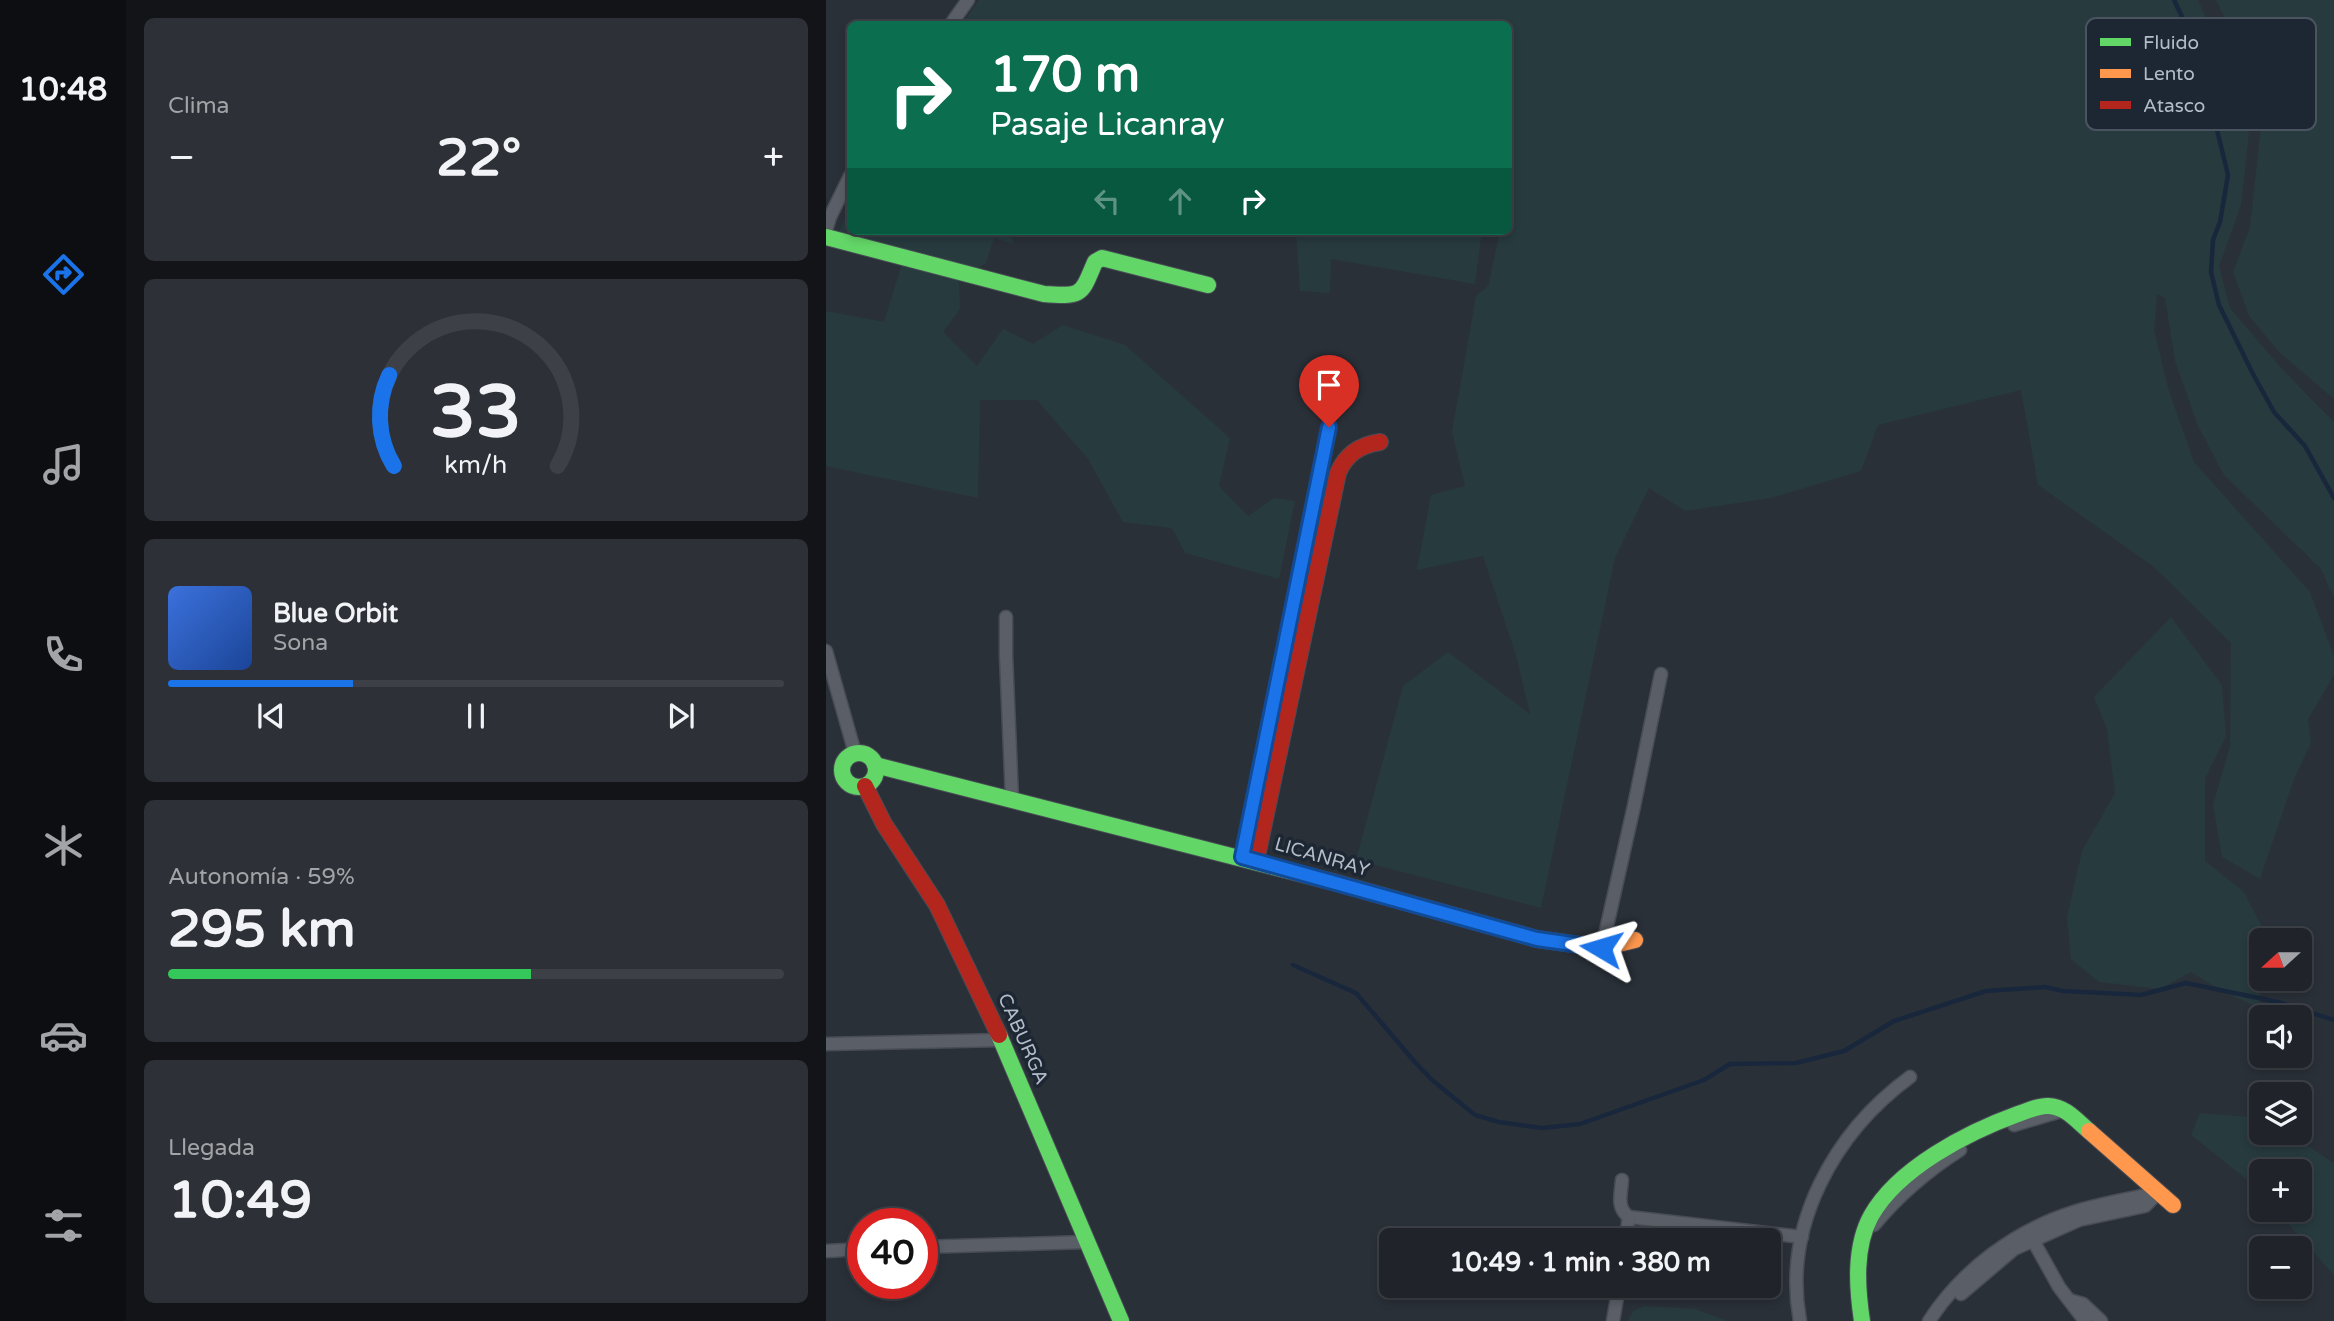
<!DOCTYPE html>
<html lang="es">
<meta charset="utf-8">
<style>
body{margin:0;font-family:"Varela Round",sans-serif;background:#2d3036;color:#f1f3f6;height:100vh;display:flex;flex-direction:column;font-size:26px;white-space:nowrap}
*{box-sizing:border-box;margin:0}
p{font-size:23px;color:#a2a4a8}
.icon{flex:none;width:38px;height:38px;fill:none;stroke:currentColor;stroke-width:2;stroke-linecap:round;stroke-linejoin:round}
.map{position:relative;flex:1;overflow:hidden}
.drawer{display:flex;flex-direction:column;gap:18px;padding:18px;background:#121417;width:700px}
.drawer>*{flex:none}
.hud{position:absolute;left:21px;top:21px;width:665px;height:214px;border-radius:10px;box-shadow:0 4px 10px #0003,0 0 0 2px #3d4147;background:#0b6e4f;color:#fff;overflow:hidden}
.needle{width:46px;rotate:249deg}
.buttons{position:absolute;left:1423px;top:928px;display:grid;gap:14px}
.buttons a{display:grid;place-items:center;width:63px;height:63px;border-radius:10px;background:#20242a;box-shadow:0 4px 10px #0003,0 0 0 2px #3d4147;font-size:35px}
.speed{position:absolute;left:21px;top:1208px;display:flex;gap:14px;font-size:35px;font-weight:700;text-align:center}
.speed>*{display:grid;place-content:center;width:91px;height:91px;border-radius:50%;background:#20242a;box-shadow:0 4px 10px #0003,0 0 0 2px #3d4147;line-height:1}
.speed .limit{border:10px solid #d22;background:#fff;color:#111}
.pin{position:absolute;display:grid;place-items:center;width:60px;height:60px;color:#fff;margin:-72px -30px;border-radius:50% 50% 50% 0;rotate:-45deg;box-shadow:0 0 7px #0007}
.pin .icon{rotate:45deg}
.me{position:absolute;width:77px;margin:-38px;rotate:277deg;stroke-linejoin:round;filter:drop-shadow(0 0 5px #0008)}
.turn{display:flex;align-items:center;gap:24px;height:147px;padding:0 28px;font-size:32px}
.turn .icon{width:91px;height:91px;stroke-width:2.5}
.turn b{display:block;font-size:49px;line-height:60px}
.lanes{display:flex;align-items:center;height:66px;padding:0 28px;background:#0003;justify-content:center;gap:35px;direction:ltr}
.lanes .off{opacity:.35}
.big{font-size:52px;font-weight:700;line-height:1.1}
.drawer .card{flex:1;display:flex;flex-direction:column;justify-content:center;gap:10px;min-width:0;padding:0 24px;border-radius:10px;background:#2d3036}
.drawer .dial{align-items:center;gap:0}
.dial svg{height:182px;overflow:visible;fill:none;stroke:#3d4147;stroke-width:7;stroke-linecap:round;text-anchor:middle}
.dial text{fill:#f1f3f6;stroke:none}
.song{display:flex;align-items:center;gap:21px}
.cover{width:84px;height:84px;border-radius:10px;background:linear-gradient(135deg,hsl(220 70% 55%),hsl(220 70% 35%))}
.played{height:7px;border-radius:4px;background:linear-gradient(90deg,#1a73e8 30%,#3d4147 30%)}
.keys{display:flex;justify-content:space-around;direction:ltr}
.heat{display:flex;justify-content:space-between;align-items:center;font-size:38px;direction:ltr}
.charge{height:10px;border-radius:5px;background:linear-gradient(90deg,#34c759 59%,#3d4147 0)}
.trip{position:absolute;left:553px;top:1228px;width:402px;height:70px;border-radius:10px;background:#20242a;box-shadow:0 4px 10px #0003,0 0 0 2px #3d4147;font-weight:700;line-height:70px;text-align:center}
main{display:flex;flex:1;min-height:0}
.dock{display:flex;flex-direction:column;width:126px;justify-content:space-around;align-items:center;background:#0d0e11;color:#a2a4a8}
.dock .icon{width:49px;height:49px}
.dock .selected{color:#1a73e8}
.dock b{font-size:32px;color:#f1f3f6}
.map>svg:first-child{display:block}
.green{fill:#273a3e}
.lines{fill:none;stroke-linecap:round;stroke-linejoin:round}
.stream{stroke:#19273c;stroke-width:4.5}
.street-casing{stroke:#484c55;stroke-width:15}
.fast-casing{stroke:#484c55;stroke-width:18}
.slow-casing{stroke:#484c55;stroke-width:18}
.jam-casing{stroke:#484c55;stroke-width:18}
.street{stroke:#5a5e66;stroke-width:12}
.fast{stroke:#63d668;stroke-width:16}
.slow{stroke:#ff974d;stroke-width:16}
.jam{stroke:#b3261e;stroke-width:16}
.route-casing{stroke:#114b97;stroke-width:18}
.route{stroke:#1a73e8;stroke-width:12}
.labels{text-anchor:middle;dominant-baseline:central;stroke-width:7;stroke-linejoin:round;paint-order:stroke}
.street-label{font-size:19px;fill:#b4bcc9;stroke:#1d2633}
.key{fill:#1d2633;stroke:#4a5360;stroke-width:2}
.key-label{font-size:19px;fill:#b4bcc9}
</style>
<main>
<nav class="dock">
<b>10:48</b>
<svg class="icon selected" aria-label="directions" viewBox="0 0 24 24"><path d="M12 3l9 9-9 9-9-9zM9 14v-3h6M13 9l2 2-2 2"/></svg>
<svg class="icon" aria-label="music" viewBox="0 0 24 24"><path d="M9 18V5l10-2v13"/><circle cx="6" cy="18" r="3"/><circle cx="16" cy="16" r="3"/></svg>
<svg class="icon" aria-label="phone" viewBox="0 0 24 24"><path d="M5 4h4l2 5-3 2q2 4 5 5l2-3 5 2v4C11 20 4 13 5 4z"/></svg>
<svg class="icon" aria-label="climate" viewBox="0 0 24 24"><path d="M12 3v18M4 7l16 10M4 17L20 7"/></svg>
<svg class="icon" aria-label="car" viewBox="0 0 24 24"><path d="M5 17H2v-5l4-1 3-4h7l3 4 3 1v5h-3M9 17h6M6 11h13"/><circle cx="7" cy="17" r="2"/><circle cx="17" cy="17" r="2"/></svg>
<svg class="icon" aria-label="filters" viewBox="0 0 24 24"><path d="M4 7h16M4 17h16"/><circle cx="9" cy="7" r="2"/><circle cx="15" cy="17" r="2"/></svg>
</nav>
<section class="drawer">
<div class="card"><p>Clima</p>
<div class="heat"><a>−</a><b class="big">22°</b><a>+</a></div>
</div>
<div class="card dial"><svg viewBox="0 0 100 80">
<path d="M14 69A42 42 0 1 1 86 69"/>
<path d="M14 69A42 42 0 0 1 12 29" stroke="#1a73e8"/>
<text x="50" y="56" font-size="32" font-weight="700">33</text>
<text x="50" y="72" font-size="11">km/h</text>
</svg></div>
<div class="card">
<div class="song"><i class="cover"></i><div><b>Blue Orbit</b><p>Sona</p></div></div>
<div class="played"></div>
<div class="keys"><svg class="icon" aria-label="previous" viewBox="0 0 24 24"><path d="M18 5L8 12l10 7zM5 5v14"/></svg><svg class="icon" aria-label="pause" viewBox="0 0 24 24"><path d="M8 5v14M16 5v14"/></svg><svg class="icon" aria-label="next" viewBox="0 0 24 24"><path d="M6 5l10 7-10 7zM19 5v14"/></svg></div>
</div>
<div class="card"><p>Autonomía · 59%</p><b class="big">295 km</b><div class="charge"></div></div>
<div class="card"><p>Llegada</p><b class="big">10:49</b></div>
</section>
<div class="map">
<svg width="1508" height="1321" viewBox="0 0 1508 1321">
<rect width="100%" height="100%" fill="#2a3038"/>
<g class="green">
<polygon points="153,0 1372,0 1407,77 1423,135 1415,205 1393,266 1404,308 1455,368 1508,422 1508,598 1495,569 1398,475 1372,426 1349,361 1339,298 1331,294 1328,330 1343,391 1368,462 1484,592 1508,656 1508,675 1482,719 1485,743 1468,779 1434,879 1396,857 1387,805 1404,746 1405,643 1328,567 1212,485 1195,390 1052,425 1035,471 945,498 859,511 823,488 789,558 715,908 530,860 577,686 622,652 704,714 690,655 657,556 591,570 605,495 639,486 626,432 650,296 662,286 674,231 682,231 683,191 686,175 682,174 682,24 136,24"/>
<polygon points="1390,0 1508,0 1508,399 1454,353 1423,316 1407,272 1424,227 1436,117 1418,57"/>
<polygon points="24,202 24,231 186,231 187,244 168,238 160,263 133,280 134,309 117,332 151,366 177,329 207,344 237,325 299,345 404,438 393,486 422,516 448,498 469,501 453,579 359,553 346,528 297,522 262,459 211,400 154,400 152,498 0,466 0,311 58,322 78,257 12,236"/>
<polygon points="470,231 656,231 649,284 505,259 504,293 474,291"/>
<polygon points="1345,617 1396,685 1400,736 1379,779 1379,861 1418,892 1437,929 1433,1008 1400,993 1365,972 1334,989 1273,982 1245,959 1241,917 1256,851 1289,793 1281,729 1268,697"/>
<polygon points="1374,1113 1435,1118 1435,1132 1461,1132 1508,1163 1508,1275 1449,1209 1474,1209 1474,1171 1435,1171 1435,1191 1365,1135"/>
<polygon points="818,1306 869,1309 902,1321 802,1321 807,1311"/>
</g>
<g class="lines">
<g class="stream">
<polyline points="1348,0 1371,48 1402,175 1394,222 1387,240 1385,272 1393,305 1427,374 1448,412 1479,446 1508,498"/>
<polyline points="467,965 530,993 588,1061 606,1080 649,1115 673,1122 716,1128 754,1124 878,1080 904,1064 970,1063 1018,1051 1068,1021 1160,991 1219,987 1237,991 1315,995 1360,983 1452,1002 1508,1020"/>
</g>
<g class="street-casing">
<g id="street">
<polyline points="125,24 142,0"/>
<polyline points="0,230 4,217 24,176"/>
<polyline points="180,617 180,655 186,799"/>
<polyline points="0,651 29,753"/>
<polyline points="416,857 503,427"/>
<polyline points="776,948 808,806 835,674"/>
<polyline points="0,1044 175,1040"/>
<polyline points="1188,1125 1235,1111"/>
<path d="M796,1180C795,1194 790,1208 803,1217L976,1237"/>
<path d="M1048,1225C1073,1195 1101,1171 1134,1150"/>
<polyline points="1204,1235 1233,1287 1259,1321"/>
<polyline points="799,1241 803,1217"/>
<polyline points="96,1247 260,1242"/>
<polyline points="0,1251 37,1249"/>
<polyline points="1135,1294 1188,1249 1253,1220 1319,1206 1330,1195"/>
<polyline points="1243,1300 1257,1304 1275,1321"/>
<polyline points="787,1321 793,1286"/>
<path d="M974,1321C956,1225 1009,1132 1084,1077"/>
<path d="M1103,1321C1136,1270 1190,1230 1248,1212C1276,1203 1305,1199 1333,1192"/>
</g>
</g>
<g class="fast-casing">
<g id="fast">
<path d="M0,237L218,294C257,297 255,295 269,262L276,258L382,285"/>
<circle cx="33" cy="770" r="17"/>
<polyline points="49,765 507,882"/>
<polyline points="173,1035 295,1321"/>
<path d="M1036,1321C1031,1288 1028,1247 1045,1216C1072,1168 1142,1132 1192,1114C1202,1111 1212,1105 1223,1106C1240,1107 1250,1120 1263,1131"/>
</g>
</g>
<g class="slow-casing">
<g id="slow">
<polyline points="507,882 711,939 776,948 809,940"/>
<polyline points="1263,1131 1347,1205"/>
</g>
</g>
<g class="jam-casing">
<g id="jam">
<polyline points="39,786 58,824 111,905 173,1035"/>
<path d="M430,861L512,473C520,454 534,445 554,442"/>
</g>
</g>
<use href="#street" class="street"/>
<use href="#fast" class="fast"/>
<use href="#slow" class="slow"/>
<use href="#jam" class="jam"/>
</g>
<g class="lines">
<g class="route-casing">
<polyline id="route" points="503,427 416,857 711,939 775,948"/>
</g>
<use href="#route" class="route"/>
</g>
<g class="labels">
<g class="street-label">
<text transform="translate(496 857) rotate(16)">LICANRAY</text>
<text transform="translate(197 1039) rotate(66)">CABURGA</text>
</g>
</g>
<rect x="1260" y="18" width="230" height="112" rx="10" class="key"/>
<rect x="1274" y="38" width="31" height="8" fill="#63d668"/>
<rect x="1274" y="69" width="31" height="9" fill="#ff974d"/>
<rect x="1274" y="101" width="31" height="8" fill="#b3261e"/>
<g class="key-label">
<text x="1317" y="49">Fluido</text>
<text x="1317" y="80">Lento</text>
<text x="1317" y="112">Atasco</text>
</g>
</svg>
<div class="buttons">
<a><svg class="needle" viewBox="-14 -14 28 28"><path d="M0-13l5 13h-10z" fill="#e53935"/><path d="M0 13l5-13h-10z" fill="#a2a4a8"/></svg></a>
<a><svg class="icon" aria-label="sound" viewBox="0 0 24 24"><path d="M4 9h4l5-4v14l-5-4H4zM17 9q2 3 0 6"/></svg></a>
<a><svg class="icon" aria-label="layers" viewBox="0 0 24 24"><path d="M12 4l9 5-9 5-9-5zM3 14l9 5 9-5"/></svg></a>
<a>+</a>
<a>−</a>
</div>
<div class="speed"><div class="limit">40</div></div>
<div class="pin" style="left:503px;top:427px;background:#d93025"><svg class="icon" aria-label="arrive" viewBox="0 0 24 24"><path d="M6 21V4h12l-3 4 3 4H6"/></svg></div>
<svg class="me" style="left:775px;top:948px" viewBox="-20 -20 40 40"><path d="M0-17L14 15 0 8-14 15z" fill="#1a73e8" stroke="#fff" stroke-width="4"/></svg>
<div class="trip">10:49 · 1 min · 380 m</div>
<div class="hud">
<div class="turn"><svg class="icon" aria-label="right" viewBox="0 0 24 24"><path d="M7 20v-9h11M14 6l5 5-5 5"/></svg><div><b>170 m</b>Pasaje Licanray</div></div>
<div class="lanes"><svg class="icon off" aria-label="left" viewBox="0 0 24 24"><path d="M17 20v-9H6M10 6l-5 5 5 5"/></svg><svg class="icon off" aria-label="ahead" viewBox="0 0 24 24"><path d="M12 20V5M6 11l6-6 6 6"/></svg><svg class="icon" aria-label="right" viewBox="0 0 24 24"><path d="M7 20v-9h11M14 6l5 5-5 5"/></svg></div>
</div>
</div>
</main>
